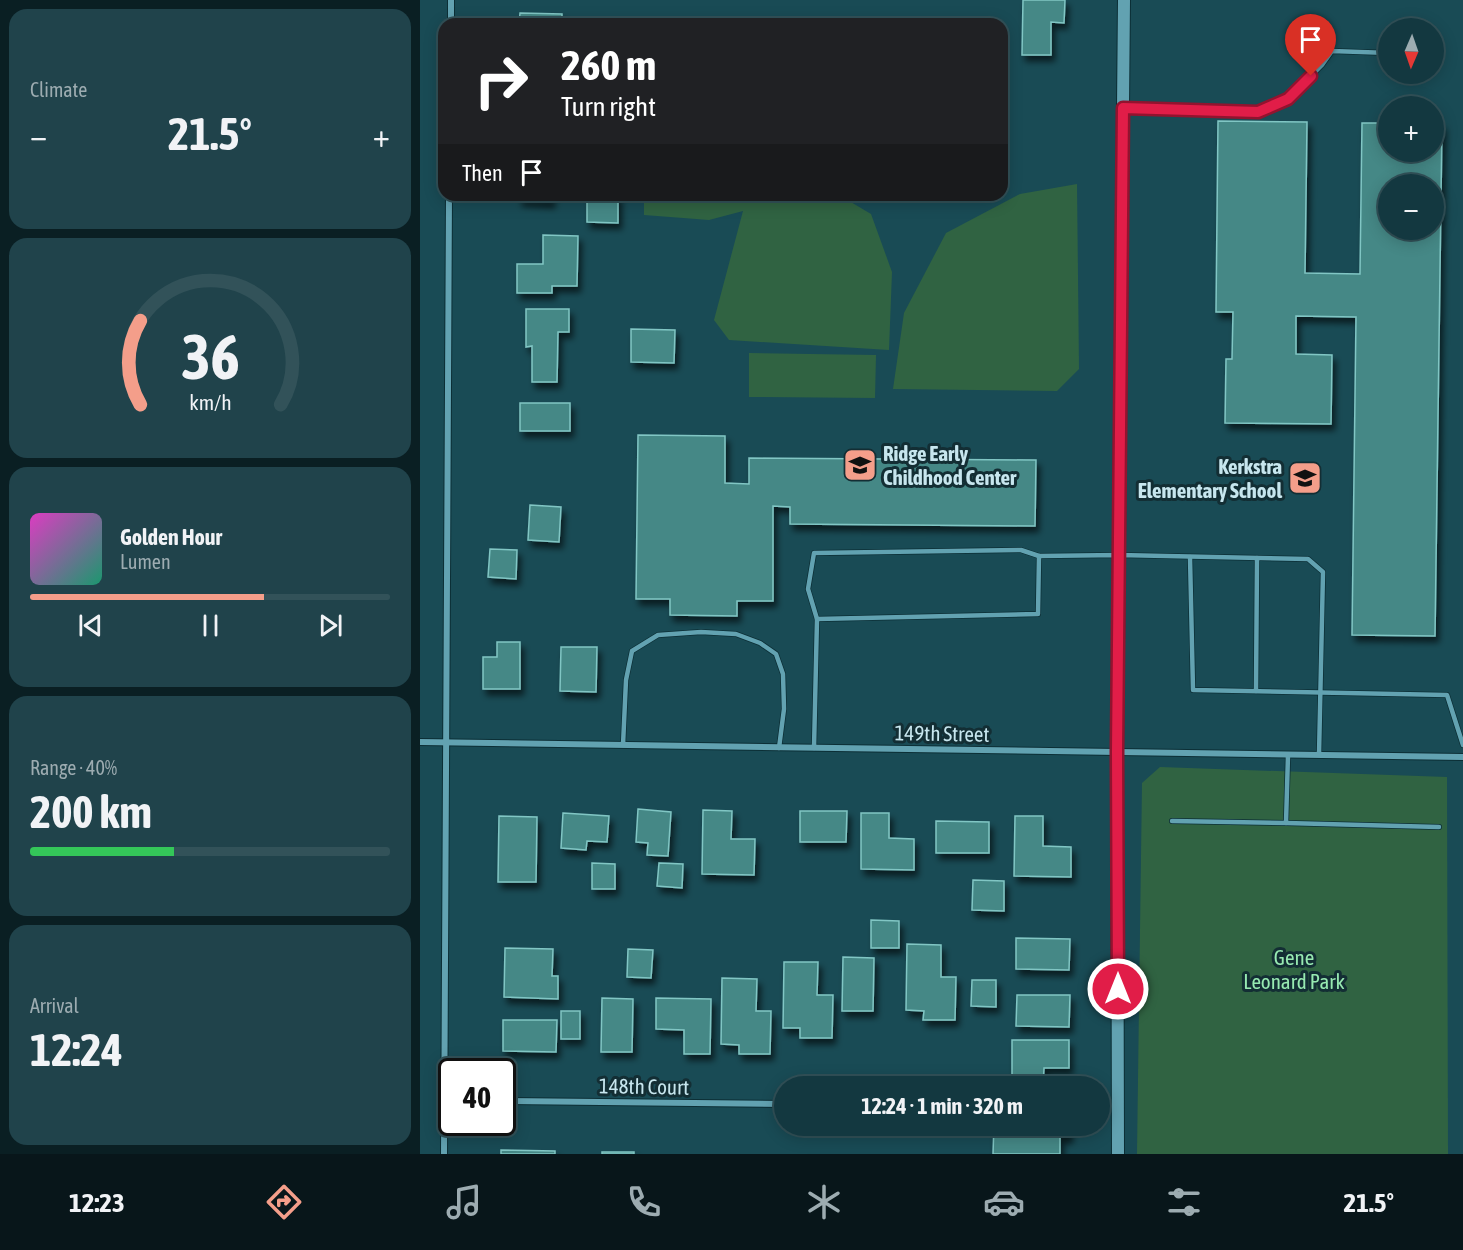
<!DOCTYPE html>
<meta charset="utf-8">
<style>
body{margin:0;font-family:"Asap Condensed",sans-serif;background:#20434b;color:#f1f3f6;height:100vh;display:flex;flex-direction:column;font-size:22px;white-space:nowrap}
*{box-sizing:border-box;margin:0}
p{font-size:20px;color:#9dacb1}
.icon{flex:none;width:33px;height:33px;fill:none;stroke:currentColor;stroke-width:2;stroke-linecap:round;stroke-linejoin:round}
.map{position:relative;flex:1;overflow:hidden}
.panel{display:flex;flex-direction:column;gap:9px;padding:9px;background:#0a1f23;width:420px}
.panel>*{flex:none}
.banner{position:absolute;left:18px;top:18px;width:570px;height:183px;border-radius:18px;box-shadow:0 3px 15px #0003,0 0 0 2px #325259;background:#202124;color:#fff;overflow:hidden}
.needle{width:39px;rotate:182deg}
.tools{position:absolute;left:958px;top:18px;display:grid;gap:12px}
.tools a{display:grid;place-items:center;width:66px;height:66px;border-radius:50%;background:#133840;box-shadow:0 3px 15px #0003,0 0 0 2px #325259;font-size:30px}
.speed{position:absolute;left:18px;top:1058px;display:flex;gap:12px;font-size:30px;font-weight:700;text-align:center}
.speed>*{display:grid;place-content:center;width:78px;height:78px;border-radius:50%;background:#133840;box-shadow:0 3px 15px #0003,0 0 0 2px #325259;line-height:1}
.speed .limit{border:3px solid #111;border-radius:9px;background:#fff;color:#111}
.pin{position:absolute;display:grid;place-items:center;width:51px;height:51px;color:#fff;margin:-62px -26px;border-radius:50% 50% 50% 0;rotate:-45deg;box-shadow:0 0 6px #0007}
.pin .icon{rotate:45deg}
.me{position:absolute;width:66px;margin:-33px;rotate:0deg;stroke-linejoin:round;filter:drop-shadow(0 0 4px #0008)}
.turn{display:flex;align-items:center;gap:21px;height:126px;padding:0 24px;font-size:27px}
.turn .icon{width:78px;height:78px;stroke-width:2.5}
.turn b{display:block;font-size:42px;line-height:51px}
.then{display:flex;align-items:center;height:57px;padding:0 24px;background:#0003;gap:12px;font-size:22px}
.big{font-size:45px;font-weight:700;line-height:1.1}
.panel .card{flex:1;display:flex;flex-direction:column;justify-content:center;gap:9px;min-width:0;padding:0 21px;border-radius:18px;background:#20434b}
.panel .dial{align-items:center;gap:0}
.dial svg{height:156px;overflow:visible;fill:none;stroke:#325259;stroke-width:7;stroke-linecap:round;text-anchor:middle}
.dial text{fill:#f1f3f6;stroke:none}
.song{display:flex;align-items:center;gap:18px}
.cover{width:72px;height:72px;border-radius:9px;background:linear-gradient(135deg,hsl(310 70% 55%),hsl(160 70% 35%))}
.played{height:6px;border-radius:3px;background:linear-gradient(90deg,#f49e8a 65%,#325259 65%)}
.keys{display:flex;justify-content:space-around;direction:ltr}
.heat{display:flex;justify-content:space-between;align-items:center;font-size:33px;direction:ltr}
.charge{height:9px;border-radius:4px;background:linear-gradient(90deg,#34c759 40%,#325259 0)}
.trip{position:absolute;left:354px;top:1076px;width:336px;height:60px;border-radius:30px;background:#133840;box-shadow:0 3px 15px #0003,0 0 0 2px #325259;font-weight:700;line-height:60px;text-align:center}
.tabs{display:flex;height:96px;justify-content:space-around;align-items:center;background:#08161a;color:#9dacb1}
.tabs .icon{width:42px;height:42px}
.tabs .on{color:#f49e8a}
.tabs b{font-size:27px;color:#f1f3f6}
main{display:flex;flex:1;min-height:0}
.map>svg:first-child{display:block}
.green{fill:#306342}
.building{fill:#448886;stroke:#81c6c4;stroke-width:1.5;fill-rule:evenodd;filter:url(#shadow)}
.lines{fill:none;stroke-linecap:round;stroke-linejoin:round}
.lane-casing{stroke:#0c2f36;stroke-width:6}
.street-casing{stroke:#0c2f36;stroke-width:8}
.secondary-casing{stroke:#0c2f36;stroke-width:14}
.lane{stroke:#62a2b1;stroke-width:4.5}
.street{stroke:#62a2b1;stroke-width:6}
.secondary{stroke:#62a2b1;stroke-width:12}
.route-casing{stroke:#92132f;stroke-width:15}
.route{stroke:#e11d48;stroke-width:10}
.labels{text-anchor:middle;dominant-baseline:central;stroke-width:6;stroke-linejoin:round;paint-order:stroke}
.poi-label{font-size:21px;font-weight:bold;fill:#c7e6ee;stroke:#132e34;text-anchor:start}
.street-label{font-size:21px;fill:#c7e6ee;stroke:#132e34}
.park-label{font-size:21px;fill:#97eab1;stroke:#132e34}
</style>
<main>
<section class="panel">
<div class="card"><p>Climate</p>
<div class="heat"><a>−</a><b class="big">21.5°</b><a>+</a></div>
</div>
<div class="card dial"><svg viewBox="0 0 100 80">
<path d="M14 69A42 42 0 1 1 86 69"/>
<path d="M14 69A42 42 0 0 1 14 26" stroke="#f49e8a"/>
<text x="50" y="56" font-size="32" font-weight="700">36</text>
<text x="50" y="72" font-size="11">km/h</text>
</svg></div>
<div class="card">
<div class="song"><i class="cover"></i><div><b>Golden Hour</b><p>Lumen</p></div></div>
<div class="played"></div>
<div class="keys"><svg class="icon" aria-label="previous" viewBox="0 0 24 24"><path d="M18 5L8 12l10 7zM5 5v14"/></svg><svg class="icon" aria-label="pause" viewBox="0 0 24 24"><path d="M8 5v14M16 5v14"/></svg><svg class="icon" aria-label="next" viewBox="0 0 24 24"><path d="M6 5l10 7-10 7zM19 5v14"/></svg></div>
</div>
<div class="card"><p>Range · 40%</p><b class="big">200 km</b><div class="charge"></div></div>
<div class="card"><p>Arrival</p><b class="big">12:24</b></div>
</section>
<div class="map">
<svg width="1043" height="1154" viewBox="0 0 1043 1154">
<defs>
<filter id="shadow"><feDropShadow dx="3.5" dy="6" stdDeviation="3" flood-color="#0009"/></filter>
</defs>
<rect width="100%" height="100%" fill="#194b55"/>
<g class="green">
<polygon points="657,184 659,369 637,391 473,389 484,313 526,233 600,194"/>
<polygon points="224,195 419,195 451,214 472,272 469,350 309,340 294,320 323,211 289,220 224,215"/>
<polygon points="329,353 456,355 455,398 329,397"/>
<polygon points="740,767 1027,777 1028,1154 717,1154 722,783"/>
</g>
<g class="building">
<polygon points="603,0 645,0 644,23 631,22 631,55 602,55"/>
<polygon points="100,13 142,14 142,24 99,24"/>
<path d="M798,121L887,122L885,273L940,274L942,123H969V152H1014V124H1022L1015,636L932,635L936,317L876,316V354L912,355L911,424L805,423L806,359H812L813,312H796ZM969,184H1014V230H969Z"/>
<polygon points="99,195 132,195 131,202 99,200"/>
<polygon points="167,195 198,195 198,223 167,222"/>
<polygon points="123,235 158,236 157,286 132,286 132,293 97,293 97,264 123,264"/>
<polygon points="106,309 149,309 149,332 138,332 137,382 112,382 112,346 106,347"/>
<polygon points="211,329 255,330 254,363 211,362"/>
<rect x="100" y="403" width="50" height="28"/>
<polygon points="218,435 305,436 305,483 329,484 329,458 616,460 615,526 370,524 370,507 353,506 353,601 317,601 317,616 250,615 250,599 216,599"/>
<polygon points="110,505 141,507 139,542 108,540"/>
<polygon points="70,549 97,550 96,579 68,577"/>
<polygon points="77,642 100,642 100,689 63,689 63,657 77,657"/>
<polygon points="141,647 177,647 176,692 140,691"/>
<polygon points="218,809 251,812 248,856 227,855 228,843 216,842"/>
<polygon points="283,810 312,811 311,839 335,839 334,875 282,874"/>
<polygon points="380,811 427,811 426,842 380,842"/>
<polygon points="143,813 189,816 187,842 167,841 166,850 141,848"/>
<polygon points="441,813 469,813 469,838 494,839 494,870 441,869"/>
<polygon points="79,816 117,817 116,882 78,882"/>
<polygon points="595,816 623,816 623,846 651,847 651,877 594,876"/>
<polygon points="516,821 569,822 569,853 516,853"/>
<polygon points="172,863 195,864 195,889 172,889"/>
<polygon points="239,863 263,864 262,888 237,886"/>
<polygon points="553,880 584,881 584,911 552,910"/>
<polygon points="451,920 479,921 479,948 451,948"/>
<polygon points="596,938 650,939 649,970 596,969"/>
<polygon points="487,944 521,945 521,977 536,977 535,1020 503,1020 504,1011 486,1010"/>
<polygon points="85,948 133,949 132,976 138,976 138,999 84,997"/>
<polygon points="208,949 233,950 231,978 207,977"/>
<polygon points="423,957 454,958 453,1011 422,1011"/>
<polygon points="364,962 398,962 397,995 413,995 412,1038 380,1038 380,1028 363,1028"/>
<polygon points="302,978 337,979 336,1011 351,1011 350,1054 319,1054 319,1045 301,1044"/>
<polygon points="552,980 576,980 576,1007 551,1006"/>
<polygon points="597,995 650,995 649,1027 596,1026"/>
<polygon points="182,998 213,999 212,1052 181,1052"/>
<polygon points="236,998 291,999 290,1054 264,1054 264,1030 236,1029"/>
<rect x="141" y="1011" width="19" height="28"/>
<polygon points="83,1020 137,1020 136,1052 83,1051"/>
<polygon points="592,1040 649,1040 649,1068 624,1068 623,1086 592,1086"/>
<polygon points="574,1125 649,1125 649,1137 640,1137 640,1154 573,1154"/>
<polygon points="81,1150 135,1151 135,1154 81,1154"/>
<rect x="182" y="1152" width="32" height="2"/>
</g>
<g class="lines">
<g class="lane-casing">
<g id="lane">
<polyline points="705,109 838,112 868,99 902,65 912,51 969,53"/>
<polyline points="770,557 773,690 1027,695 1043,745"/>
<polyline points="397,619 618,614 619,556 699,555 888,559 903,572 899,755"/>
<polyline points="836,691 837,558"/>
<polyline points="203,745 206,680 212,651 238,635 281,632 316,634 340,643 356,654 363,674 364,709 359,748"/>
<polyline points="394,748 397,619 388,589 394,553 601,550 619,556"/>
<polyline points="752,821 866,823 868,755"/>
<polyline points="866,823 1019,827"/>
</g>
</g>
<g class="street-casing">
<g id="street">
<polyline points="31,24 31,0"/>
<polyline points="0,742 1043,757"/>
<polyline points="468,1086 471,1085"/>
<polyline points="82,1101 364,1104"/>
<polyline points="24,1154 29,195"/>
</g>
</g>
<g class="secondary-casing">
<polyline id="secondary" points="698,1154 697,752 704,0"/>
</g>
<use href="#lane" class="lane"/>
<use href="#street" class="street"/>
<use href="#secondary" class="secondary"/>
</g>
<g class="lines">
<g class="route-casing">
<polyline id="route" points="698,989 697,752 703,108 838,112 868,99 891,76"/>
</g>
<use href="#route" class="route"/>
</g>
<defs>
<g id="school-square" transform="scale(1.725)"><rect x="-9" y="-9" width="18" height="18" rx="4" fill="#f49e8a" stroke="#132e34"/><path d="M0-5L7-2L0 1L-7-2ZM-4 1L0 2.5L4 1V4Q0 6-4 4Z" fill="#111"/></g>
</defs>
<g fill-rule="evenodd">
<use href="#school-square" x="440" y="465"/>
<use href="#school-square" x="885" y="478"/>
</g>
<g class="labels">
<g class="poi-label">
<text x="463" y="453">Ridge Early<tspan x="463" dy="24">Childhood Center</tspan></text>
<text x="862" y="466" text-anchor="end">Kerkstra<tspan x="862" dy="24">Elementary School</tspan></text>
</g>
<g class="street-label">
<text transform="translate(522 733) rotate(1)">149th Street</text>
<text transform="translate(224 1086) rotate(1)">148th Court</text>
</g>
<g class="park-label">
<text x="874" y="957">Gene<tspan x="874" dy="24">Leonard Park</tspan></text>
</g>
</g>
</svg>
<div class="tools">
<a><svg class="needle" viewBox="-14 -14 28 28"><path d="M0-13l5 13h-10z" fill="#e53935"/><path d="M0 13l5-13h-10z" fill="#9dacb1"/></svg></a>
<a>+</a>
<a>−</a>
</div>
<div class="speed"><div class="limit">40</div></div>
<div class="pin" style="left:891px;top:76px;background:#d93025"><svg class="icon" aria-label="arrive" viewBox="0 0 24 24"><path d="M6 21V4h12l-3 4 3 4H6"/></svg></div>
<svg class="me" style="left:698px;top:989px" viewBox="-20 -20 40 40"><circle r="17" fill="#e11d48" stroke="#fff" stroke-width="3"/><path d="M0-11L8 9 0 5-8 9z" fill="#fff"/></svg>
<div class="trip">12:24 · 1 min · 320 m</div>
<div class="banner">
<div class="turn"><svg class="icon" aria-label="right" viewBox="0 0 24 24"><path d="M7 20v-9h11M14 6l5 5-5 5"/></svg><div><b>260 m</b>Turn right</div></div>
<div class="then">Then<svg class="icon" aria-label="arrive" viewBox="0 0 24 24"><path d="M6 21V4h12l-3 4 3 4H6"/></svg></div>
</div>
</div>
</main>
<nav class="tabs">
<b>12:23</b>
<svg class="icon on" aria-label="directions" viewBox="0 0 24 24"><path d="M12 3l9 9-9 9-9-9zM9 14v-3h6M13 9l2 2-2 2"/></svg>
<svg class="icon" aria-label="music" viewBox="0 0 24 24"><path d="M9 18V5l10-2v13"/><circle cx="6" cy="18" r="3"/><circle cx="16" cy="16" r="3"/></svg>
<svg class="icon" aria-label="phone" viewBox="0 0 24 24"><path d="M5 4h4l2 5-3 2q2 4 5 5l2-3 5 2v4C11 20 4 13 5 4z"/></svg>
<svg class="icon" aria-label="climate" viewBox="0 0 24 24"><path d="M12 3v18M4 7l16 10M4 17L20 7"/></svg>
<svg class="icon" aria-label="car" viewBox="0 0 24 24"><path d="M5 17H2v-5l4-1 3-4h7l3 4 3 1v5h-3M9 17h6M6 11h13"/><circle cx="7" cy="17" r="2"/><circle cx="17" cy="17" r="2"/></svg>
<svg class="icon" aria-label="filters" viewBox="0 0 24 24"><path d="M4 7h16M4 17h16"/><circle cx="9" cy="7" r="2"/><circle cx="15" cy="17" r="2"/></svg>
<b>21.5°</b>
</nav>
